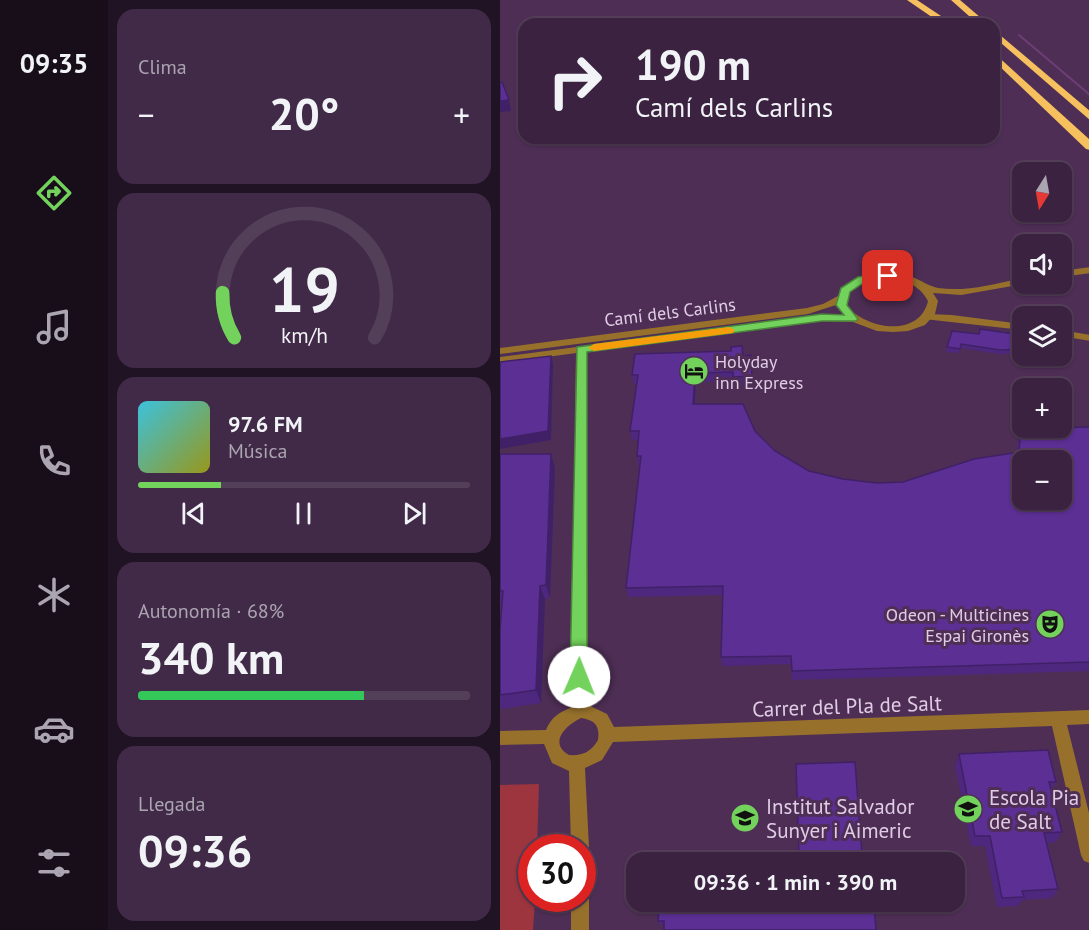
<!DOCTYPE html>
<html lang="es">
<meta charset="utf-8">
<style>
body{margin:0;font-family:"PT Sans",sans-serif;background:#412a47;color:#f1f3f6;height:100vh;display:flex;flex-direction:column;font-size:22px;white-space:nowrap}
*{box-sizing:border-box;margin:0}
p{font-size:20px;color:#aba4b1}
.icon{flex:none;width:33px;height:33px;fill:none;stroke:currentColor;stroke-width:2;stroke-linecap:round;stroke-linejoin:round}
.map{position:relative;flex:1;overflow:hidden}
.panel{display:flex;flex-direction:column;gap:9px;padding:9px;background:#201323;width:392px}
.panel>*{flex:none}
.hud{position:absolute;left:18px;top:18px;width:482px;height:126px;border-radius:18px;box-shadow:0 2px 4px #0004,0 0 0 2px #543f59;background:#3a2240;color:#f1f3f6;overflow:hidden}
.needle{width:39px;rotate:191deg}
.buttons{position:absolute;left:512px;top:162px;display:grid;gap:12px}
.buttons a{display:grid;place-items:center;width:60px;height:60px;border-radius:12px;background:#3a2240;box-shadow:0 2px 4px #0004,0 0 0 2px #543f59;font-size:30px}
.speed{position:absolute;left:18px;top:834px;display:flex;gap:12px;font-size:30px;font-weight:700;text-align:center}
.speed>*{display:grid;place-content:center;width:78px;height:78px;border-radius:50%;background:#3a2240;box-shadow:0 2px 4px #0004,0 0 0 2px #543f59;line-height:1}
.speed .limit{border:9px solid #d22;background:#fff;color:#111}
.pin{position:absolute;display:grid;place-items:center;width:51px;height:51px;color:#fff;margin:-26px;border-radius:12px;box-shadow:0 3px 9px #0006}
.me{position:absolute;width:66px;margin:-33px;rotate:1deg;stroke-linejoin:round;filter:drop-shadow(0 0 4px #0008)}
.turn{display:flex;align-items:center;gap:21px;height:126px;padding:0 18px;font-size:27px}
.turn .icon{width:78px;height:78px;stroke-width:2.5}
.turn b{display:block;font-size:42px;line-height:51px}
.big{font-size:45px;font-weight:700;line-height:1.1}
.panel .tile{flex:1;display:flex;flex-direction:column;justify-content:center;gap:9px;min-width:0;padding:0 21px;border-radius:18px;background:#412a47}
.panel .dial{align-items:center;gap:0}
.dial svg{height:156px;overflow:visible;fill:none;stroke:#543f59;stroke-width:7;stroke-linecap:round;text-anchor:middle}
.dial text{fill:#f1f3f6;stroke:none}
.song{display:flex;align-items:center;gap:18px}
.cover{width:72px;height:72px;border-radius:9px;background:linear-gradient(135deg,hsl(190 70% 55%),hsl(60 70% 35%))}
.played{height:6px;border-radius:3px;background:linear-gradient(90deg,#73d25c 25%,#543f59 25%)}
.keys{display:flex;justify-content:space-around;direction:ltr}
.heat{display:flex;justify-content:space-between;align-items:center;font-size:33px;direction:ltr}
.charge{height:9px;border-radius:4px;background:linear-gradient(90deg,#34c759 68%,#543f59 0)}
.trip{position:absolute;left:126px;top:852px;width:339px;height:60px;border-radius:18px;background:#3a2240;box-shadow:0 2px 4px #0004,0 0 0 2px #543f59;font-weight:700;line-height:60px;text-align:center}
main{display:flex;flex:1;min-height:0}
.menu{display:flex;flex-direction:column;width:108px;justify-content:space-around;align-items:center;background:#170e1a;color:#aba4b1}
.menu .icon{width:42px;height:42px}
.menu .current{color:#73d25c}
.menu b{font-size:27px;color:#f1f3f6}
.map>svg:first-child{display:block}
.green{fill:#9c353d}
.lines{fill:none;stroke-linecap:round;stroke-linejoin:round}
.stream{stroke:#6c3e76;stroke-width:2}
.minor{fill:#97712c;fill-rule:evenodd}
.tertiary{fill:#97712c;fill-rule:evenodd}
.motorway{fill:#f7c05f;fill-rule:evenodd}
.wall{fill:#4e287e}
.shaded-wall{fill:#402167}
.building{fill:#5b2f93;stroke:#402167;stroke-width:1.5;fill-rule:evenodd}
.route{fill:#73d25c;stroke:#4b883c;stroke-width:1.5}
.slow{fill:#f59e0b}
.labels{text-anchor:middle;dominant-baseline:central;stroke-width:6;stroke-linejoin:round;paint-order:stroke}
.street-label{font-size:18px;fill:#e0cde5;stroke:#4e2e55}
.poi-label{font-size:18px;fill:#e0cde5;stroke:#4e2e55;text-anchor:start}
.near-street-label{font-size:21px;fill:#e0cde5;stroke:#4e2e55}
.near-poi-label{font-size:21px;fill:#e0cde5;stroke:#4e2e55;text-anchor:start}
</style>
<main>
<nav class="menu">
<b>09:35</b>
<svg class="icon current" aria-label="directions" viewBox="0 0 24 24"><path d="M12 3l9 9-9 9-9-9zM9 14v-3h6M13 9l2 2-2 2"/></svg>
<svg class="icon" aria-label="music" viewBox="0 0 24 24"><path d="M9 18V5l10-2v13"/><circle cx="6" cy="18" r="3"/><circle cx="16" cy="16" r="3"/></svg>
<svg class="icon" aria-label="phone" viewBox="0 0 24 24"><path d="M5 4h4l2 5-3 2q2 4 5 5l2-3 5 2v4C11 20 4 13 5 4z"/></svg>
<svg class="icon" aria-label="climate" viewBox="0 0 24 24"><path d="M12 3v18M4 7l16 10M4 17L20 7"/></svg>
<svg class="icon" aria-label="car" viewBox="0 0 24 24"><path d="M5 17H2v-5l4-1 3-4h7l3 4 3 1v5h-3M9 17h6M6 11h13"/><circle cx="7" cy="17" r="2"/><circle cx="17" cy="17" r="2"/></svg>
<svg class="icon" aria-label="filters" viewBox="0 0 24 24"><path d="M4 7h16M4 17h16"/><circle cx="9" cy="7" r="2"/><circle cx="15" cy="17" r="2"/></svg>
</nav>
<section class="panel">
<div class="tile"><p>Clima</p>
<div class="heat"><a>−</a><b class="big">20°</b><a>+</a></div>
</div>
<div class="tile dial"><svg viewBox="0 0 100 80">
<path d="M14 69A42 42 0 1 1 86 69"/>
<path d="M14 69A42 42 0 0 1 8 46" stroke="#73d25c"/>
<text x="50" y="56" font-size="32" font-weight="700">19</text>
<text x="50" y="72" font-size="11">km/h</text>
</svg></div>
<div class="tile">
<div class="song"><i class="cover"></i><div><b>97.6 FM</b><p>Música</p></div></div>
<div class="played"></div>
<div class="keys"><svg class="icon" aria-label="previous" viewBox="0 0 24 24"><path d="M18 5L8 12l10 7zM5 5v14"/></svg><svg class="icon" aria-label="pause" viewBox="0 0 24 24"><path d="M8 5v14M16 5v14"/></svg><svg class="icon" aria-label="next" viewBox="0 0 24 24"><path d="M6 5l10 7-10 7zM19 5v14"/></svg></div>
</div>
<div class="tile"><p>Autonomía · 68%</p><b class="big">340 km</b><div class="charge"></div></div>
<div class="tile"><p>Llegada</p><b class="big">09:36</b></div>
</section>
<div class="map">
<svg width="590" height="930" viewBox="0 0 590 930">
<rect width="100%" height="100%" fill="#4e2e55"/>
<polygon class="green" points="39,784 37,847 32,848 32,898 35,899 33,930 0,930 0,785"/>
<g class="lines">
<polyline class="stream" points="519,35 590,95"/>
<g class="minor">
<polygon points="428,314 452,315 522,324 522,330 424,319 424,315"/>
<polygon points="561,330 590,335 590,341 561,336"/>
<path d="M81,346L86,349L88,705L107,714L114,727L590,710V724L567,725L590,817V863L584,861L581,855L552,726L113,742L102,760L85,768L89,848L86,854L82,856V848H71L69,771L52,763L44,744L0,745V731L46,730C51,717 60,712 72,707L76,349ZM81,718C95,720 100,726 98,740C91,752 82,756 69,755C48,743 66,725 81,718Z"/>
<polygon points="82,890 86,892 89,898 89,930 71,930 71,898 82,898"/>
</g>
<g class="tertiary">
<polygon points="590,267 590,273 561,277 561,271"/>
<path d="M374,273C387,273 399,273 412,277C421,280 428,286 438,288C466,292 495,284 522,278L523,284L461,295L433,293L438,301L435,314L425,325L408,331L393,332L377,331L353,322L322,321L0,363V357L322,315L344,316L336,305L308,314L0,354V348L307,308L323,304L338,296L341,288L359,277ZM374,279C395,278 417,280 428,301C419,339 365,329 346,305L349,291L365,281Z"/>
</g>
<g class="motorway">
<polygon points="407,0 417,0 453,24 442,24"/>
<polygon points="451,0 460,0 488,24 478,24"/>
<polygon points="494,30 590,111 590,120 494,37"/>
<polygon points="494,53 590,140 590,150 586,149 494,61"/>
</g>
</g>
<g class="wall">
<polygon points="479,334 522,335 522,353 499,354 461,348 459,353 446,352 447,347"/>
<polygon points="251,355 252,385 234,386 234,381 196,382 195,404 255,431 275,451 309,471 343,479 377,483 403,482 517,452 519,436 521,427 543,431 544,428 590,427 590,671 292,680 291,664 222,666 221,657 223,595 128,597 126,588 140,465 138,465 137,456 138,440 132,440 130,431 137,384 134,384 132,375 243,356"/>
<polygon points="0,454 51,454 55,468 50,598 45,599 41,703 1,709 0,707 0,630 2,606 0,606"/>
<polygon points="459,754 556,782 551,792 562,832 556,842 547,843 558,889 552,898 522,900 518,906 497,907 485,846 471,846 455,765"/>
<polygon points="165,907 164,924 159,924 158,921"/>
</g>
<g class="shaded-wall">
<polygon points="9,100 11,111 0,112 0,101"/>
<polygon points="51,356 53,364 51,440 0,449 0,439"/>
<polygon points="195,373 196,382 194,413 193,404"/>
<polygon points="51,454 55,468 50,598 46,585"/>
<polygon points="40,586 45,599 41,703 36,690"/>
</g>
<g class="building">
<polygon points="0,82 2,82 9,100 0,101"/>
<polygon points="480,329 522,335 522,349 500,350 461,344 460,349 447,347 452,331 479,334"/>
<path d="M242,346L243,356L251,355L252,376L233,377V372L195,373L193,404H243L255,431L275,451L309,471L343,479L377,483L403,482L474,459L519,452L521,427L546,432L545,428L590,427V662L292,671L291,656L221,657L223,586L126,588L141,456H137L139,431H130L138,375H132L135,354L231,351V347ZM522,460H561V500H522Z"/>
<polygon points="51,356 48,431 0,439 0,362"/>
<polygon points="0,454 51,454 46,585 40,586 36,690 0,695 0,630 3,591 0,591"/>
<polygon points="548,750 556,782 549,782 562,832 544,833 558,889 522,891 524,897 502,898 490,836 475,836 459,754"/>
<polygon points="355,762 362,854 370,854 371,862 221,862 299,858 296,764"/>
<polygon points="165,902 374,902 376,930 164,930 164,921 158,921 159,908 165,907"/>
</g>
<polygon class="route" points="388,272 393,276 392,278 365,282 350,292 347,305 358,319 356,321 322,321 87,352 87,677 85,682 79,684 73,682 70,677 77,347 322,314 344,315 336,305 341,288 358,277"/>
<polygon class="slow" points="229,327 235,330 233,333 94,351 88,348 94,344"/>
<defs>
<g id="hotel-disc" transform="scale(1.5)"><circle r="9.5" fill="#73d25c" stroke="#4e2e55"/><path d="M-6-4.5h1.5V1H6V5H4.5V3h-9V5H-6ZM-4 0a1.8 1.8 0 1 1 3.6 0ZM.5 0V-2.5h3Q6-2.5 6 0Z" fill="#111"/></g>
<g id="theatre-disc" transform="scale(1.5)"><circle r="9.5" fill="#73d25c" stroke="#4e2e55"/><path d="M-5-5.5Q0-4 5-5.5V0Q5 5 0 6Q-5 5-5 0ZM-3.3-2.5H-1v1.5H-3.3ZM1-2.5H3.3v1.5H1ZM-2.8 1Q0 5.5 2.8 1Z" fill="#111"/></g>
<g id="school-disc" transform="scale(1.5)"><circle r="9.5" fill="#73d25c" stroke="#4e2e55"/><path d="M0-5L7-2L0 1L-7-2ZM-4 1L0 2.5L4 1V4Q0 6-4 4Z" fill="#111"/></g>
</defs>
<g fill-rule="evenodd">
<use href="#hotel-disc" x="194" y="371"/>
<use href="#theatre-disc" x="550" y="624"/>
<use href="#school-disc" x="468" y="809"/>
<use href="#school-disc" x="245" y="818"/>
</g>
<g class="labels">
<g class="street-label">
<text transform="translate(170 312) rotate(-7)">Camí dels Carlins</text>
</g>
<g class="poi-label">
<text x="215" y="361">Holyday<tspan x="215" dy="21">inn Express</tspan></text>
<text x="529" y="614" text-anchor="end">Odeon - Multicines<tspan x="529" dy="21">Espai Gironès</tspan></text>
</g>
<g class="near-street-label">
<text transform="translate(347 706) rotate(-2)">Carrer del Pla de Salt</text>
</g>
<g class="near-poi-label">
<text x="489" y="797">Escola Pia<tspan x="489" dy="24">de Salt</tspan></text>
<text x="266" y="806">Institut Salvador<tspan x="266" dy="24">Sunyer i Aimeric</tspan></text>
</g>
</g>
</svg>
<div class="buttons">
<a><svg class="needle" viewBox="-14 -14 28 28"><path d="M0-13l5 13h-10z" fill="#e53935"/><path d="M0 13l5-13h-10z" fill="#aba4b1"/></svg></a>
<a><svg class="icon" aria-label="sound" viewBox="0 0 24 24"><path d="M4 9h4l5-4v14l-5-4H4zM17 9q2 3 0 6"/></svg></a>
<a><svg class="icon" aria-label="layers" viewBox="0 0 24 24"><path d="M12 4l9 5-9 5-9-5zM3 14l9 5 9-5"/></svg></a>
<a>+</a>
<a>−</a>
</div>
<div class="speed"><div class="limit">30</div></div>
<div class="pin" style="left:388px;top:276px;background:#d93025"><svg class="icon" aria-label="arrive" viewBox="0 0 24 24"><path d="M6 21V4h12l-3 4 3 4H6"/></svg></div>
<svg class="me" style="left:79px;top:677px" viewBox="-20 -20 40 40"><circle r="19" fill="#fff"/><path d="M0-13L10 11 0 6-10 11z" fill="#73d25c"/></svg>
<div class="trip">09:36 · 1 min · 390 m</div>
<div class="hud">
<div class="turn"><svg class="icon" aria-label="right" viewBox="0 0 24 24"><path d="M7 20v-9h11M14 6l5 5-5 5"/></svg><div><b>190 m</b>Camí dels Carlins</div></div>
</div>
</div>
</main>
